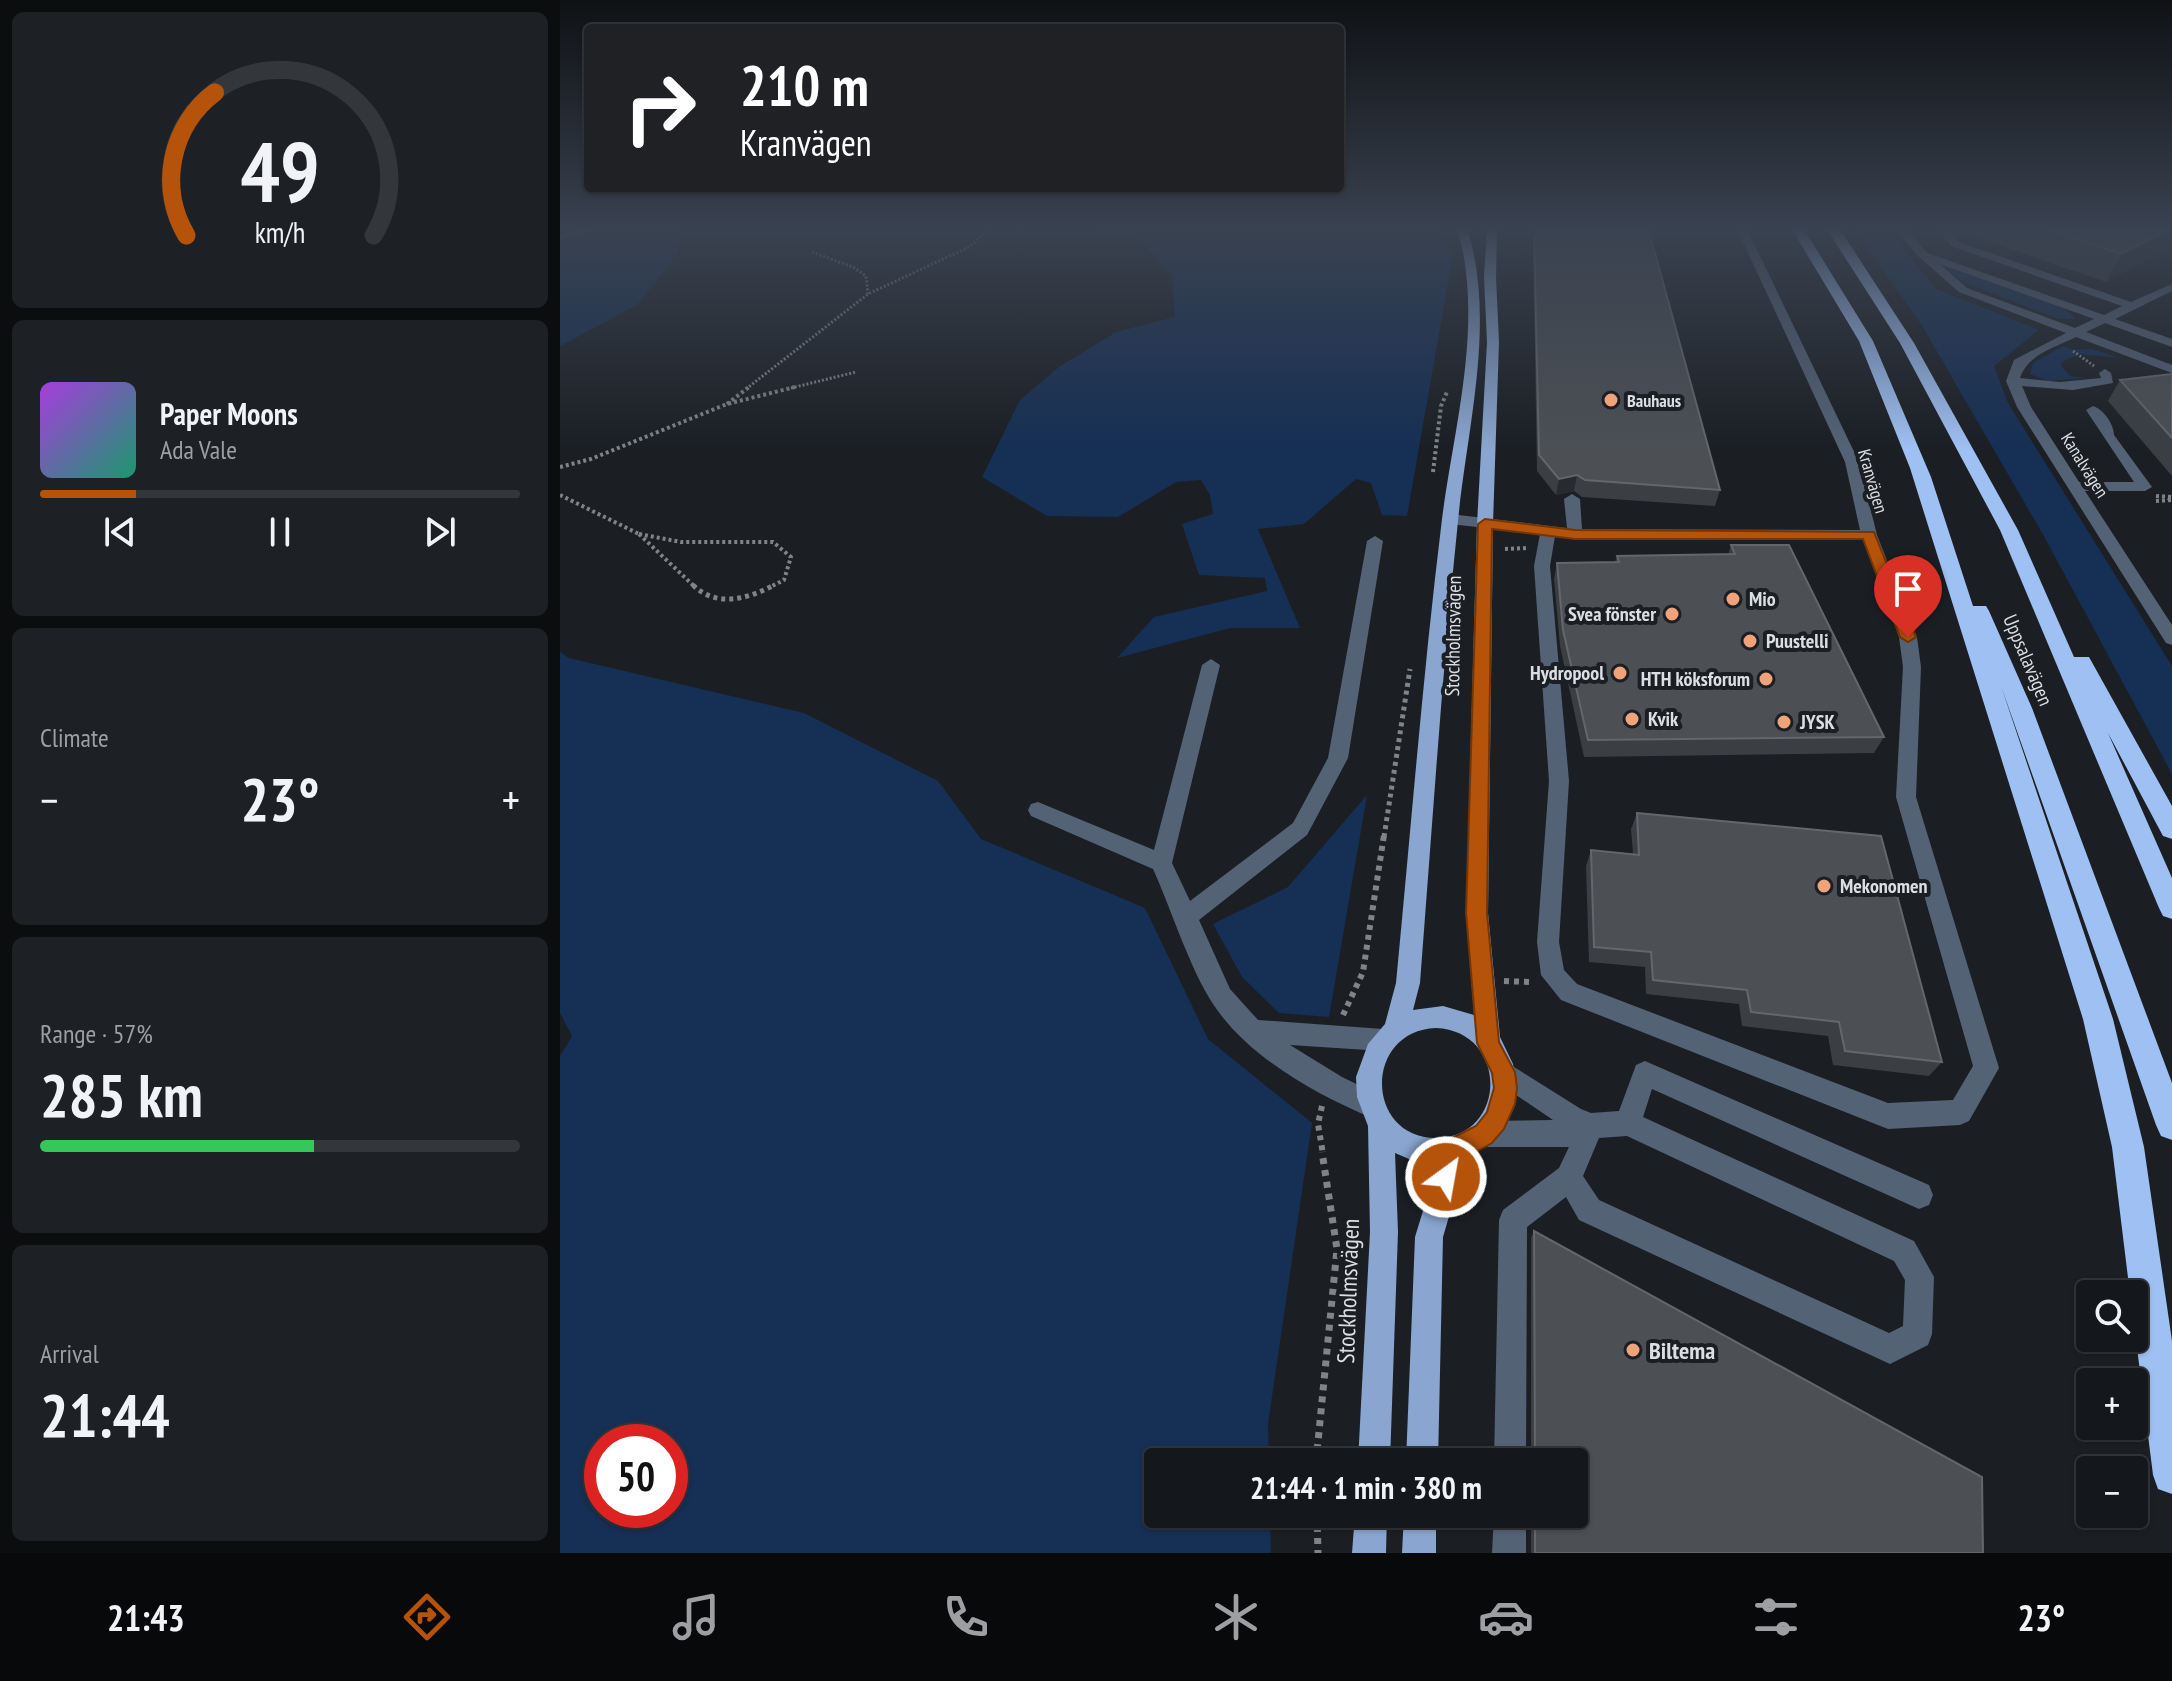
<!DOCTYPE html>
<meta charset="utf-8">
<style>
body{margin:0;font-family:"PT Sans Narrow",sans-serif;background:#1d2024;color:#f1f3f6;height:100vh;display:flex;flex-direction:column;font-size:30px;white-space:nowrap}
*{box-sizing:border-box;margin:0}
p{font-size:26px;color:#9d9fa3}
.icon{flex:none;width:44px;height:44px;fill:none;stroke:currentColor;stroke-width:2;stroke-linecap:round;stroke-linejoin:round}
.map{position:relative;flex:1;overflow:hidden}
.panel{display:flex;flex-direction:column;gap:12px;padding:12px;background:#0b0d0f;width:560px}
.panel>*{flex:none}
.guide{position:absolute;left:24px;top:24px;width:760px;height:168px;border-radius:8px;box-shadow:0 2px 6px #0004,0 0 0 2px #33363a;background:#202124;color:#fff;overflow:hidden}
.fabs{position:absolute;left:1516px;top:1280px;display:grid;gap:16px}
.fabs a{display:grid;place-items:center;width:72px;height:72px;border-radius:8px;background:#14171b;box-shadow:0 2px 6px #0004,0 0 0 2px #33363a;font-size:40px}
.speed{position:absolute;left:24px;top:1424px;display:flex;gap:16px;font-size:40px;font-weight:700;text-align:center}
.speed>*{display:grid;place-content:center;width:104px;height:104px;border-radius:50%;background:#14171b;box-shadow:0 2px 6px #0004,0 0 0 2px #33363a;line-height:1}
.speed .limit{border:12px solid #d22;background:#fff;color:#111}
.pin{position:absolute;display:grid;place-items:center;width:68px;height:68px;color:#fff;margin:-82px -34px;border-radius:50% 50% 50% 0;rotate:-45deg;box-shadow:0 0 8px #0007}
.pin .icon{rotate:45deg}
.me{position:absolute;width:88px;margin:-44px;rotate:32deg;stroke-linejoin:round;filter:drop-shadow(0 0 6px #0008)}
.turn{display:flex;align-items:center;gap:28px;height:168px;padding:0 24px;font-size:36px}
.turn .icon{width:104px;height:104px;stroke-width:2.5}
.turn b{display:block;font-size:56px;line-height:68px}
.big{font-size:60px;font-weight:700;line-height:1.1}
.panel .tile{flex:1;display:flex;flex-direction:column;justify-content:center;gap:12px;min-width:0;padding:0 28px;border-radius:12px;background:#1d2024}
.panel .dial{align-items:center;gap:0}
.dial svg{height:208px;overflow:visible;fill:none;stroke:#33363a;stroke-width:7;stroke-linecap:round;text-anchor:middle}
.dial text{fill:#f1f3f6;stroke:none}
.song{display:flex;align-items:center;gap:24px}
.cover{width:96px;height:96px;border-radius:12px;background:linear-gradient(135deg,hsl(280 70% 55%),hsl(160 70% 35%))}
.played{height:8px;border-radius:4px;background:linear-gradient(90deg,#b45309 20%,#33363a 20%)}
.keys{display:flex;justify-content:space-around;direction:ltr}
.heat{display:flex;justify-content:space-between;align-items:center;font-size:44px;direction:ltr}
.charge{height:12px;border-radius:6px;background:linear-gradient(90deg,#34c759 57%,#33363a 0)}
.trip{position:absolute;left:584px;top:1448px;width:444px;height:80px;border-radius:8px;background:#14171b;box-shadow:0 2px 6px #0004,0 0 0 2px #33363a;font-weight:700;line-height:80px;text-align:center}
.menu{display:flex;height:128px;justify-content:space-around;align-items:center;background:#08090b;color:#9d9fa3}
.menu .icon{width:56px;height:56px}
.menu .selected{color:#b45309}
.menu b{font-size:36px;color:#f1f3f6}
main{display:flex;flex:1;min-height:0}
.map>svg:first-child{display:block}
.green{fill:#162f54;fill-rule:evenodd}
.lines{fill:none;stroke-linecap:round;stroke-linejoin:round}
.path-far4{stroke:#808488;stroke-width:3;stroke-dasharray:2 2;stroke-linecap:butt}
.path-far3{stroke:#808488;stroke-width:4;stroke-dasharray:3 3;stroke-linecap:butt}
.path-far2{stroke:#808488;stroke-width:5;stroke-dasharray:4 4;stroke-linecap:butt}
.path-far1{stroke:#808488;stroke-width:6;stroke-dasharray:5 5;stroke-linecap:butt}
.path{stroke:#808488;stroke-width:7;stroke-dasharray:6 6;stroke-linecap:butt}
.minor{fill:#546276;fill-rule:evenodd}
.major{fill:#8aa5cf;fill-rule:evenodd}
.highway{fill:#9fc0f3;fill-rule:evenodd}
.wall{fill:#3b3f44}
.shaded-wall{fill:#272b30}
.building{fill:#4c5055;stroke:#63676b;stroke-width:2}
.route{fill:#b45309;stroke:#753606;stroke-width:2}
.poi-dot{fill:#f0a279;stroke:#1b1f24;stroke-width:3}
.labels{text-anchor:middle;dominant-baseline:central;stroke-width:8;stroke-linejoin:round;paint-order:stroke}
.far-poi-label{font-size:18px;font-weight:bold;fill:#dcdfe2;stroke:#1b1f24;text-anchor:start}
.far-street-label{font-size:18px;fill:#dcdfe2;stroke:#1b1f24}
.poi-label{font-size:20px;font-weight:bold;fill:#dcdfe2;stroke:#1b1f24;text-anchor:start}
.street-label{font-size:20px;fill:#dcdfe2;stroke:#1b1f24}
.near-street-label{font-size:24px;fill:#dcdfe2;stroke:#1b1f24}
.near-poi-label{font-size:24px;font-weight:bold;fill:#dcdfe2;stroke:#1b1f24;text-anchor:start}
</style>
<main>
<section class="panel">
<div class="tile dial"><svg viewBox="0 0 100 80">
<path d="M14 69A42 42 0 1 1 86 69"/>
<path d="M14 69A42 42 0 0 1 25 14" stroke="#b45309"/>
<text x="50" y="56" font-size="32" font-weight="700">49</text>
<text x="50" y="72" font-size="11">km/h</text>
</svg></div>
<div class="tile">
<div class="song"><i class="cover"></i><div><b>Paper Moons</b><p>Ada Vale</p></div></div>
<div class="played"></div>
<div class="keys"><svg class="icon" aria-label="previous" viewBox="0 0 24 24"><path d="M18 5L8 12l10 7zM5 5v14"/></svg><svg class="icon" aria-label="pause" viewBox="0 0 24 24"><path d="M8 5v14M16 5v14"/></svg><svg class="icon" aria-label="next" viewBox="0 0 24 24"><path d="M6 5l10 7-10 7zM19 5v14"/></svg></div>
</div>
<div class="tile"><p>Climate</p>
<div class="heat"><a>−</a><b class="big">23°</b><a>+</a></div>
</div>
<div class="tile"><p>Range · 57%</p><b class="big">285 km</b><div class="charge"></div></div>
<div class="tile"><p>Arrival</p><b class="big">21:44</b></div>
</section>
<div class="map">
<svg width="1612" height="1553" viewBox="0 0 1612 1553">
<rect width="100%" height="100%" fill="#1b1f24"/>
<g class="green">
<polygon points="0,231 121,231 119,252 77,305 0,346"/>
<polygon points="535,231 875,231 893,254 847,516 822,515 811,483 796,479 744,524 698,529 740,628 670,628 557,658 594,617 707,591 705,578 639,575 622,524 653,514 650,495 641,480 616,482 558,517 487,516 422,477 460,400 499,367 556,332 615,317 612,276 575,235"/>
<polygon points="1296,231 1329,231 1376,289 1479,330 1434,366 1448,403 1612,666 1612,774 1485,538 1361,324"/>
<polygon points="1380,263 1502,307 1516,319 1499,319 1403,282"/>
<polygon points="1503,346 1513,350 1532,349 1560,358 1519,354 1502,362 1501,366 1510,376 1526,378 1488,381 1470,374 1473,363"/>
<path d="M0,652L9,658L244,713L378,781L421,839L585,908L648,1039L752,1123L708,1424L709,1462H598V1514H710L711,1553H0V1056L12,1036L0,1013ZM42,1442H110V1510H42Z"/>
<polygon points="807,795 769,1017 719,1013 682,977 653,924 728,887"/>
</g>
<g class="lines">
<g class="path-far4">
<polyline points="0,238 25,231"/>
<polyline points="252,252 293,267 306,276 308,294"/>
<polyline points="1513,351 1534,366"/>
<polyline points="186,389 308,294 409,247 427,231"/>
<polyline points="227,389 296,372"/>
</g>
<g class="path-far3">
<polyline points="167,404 189,387"/>
<polyline points="0,467 31,459 167,404 235,387"/>
<polyline points="873,472 881,406 887,392"/>
<polyline points="0,495 79,534"/>
<polyline points="1596,496 1612,497"/>
<polyline points="1596,501 1611,500 1608,498"/>
<polyline points="79,534 121,542 213,542 231,557 224,580 210,587"/>
<polyline points="79,534 135,587"/>
<polyline points="945,549 967,548"/>
</g>
<g class="path-far2">
<path d="M133,585C156,608 188,599 214,585"/>
<polyline points="824,837 850,669"/>
</g>
<g class="path-far1">
<polyline points="944,981 970,982"/>
<polyline points="783,1015 803,972 824,835"/>
<polyline points="762,1106 758,1124 763,1154"/>
</g>
<g class="path">
<polyline points="756,1462 777,1249 762,1152"/>
<polyline points="757,1514 758,1553"/>
</g>
<g class="minor">
<path d="M1178,231H1188L1299,462L1317,535L1357,637L1361,667L1356,797L1439,1068L1409,1121L1400,1125L1328,1129L1001,1000L981,975L977,942L989,781L974,566L980,534L890,524L882,519L890,514L1007,528L1004,499L1012,494L1020,499L1022,529L1300,530L1285,462ZM995,536L1303,540L1339,637L1343,667L1336,797L1413,1066L1393,1100L1328,1103L1017,984L1004,970L999,942L1009,781L990,566Z"/>
<path d="M1338,231H1349L1367,253L1544,315L1562,306L1391,246L1379,231H1390L1399,242L1571,302L1612,284V291L1555,319L1612,339V347L1545,323L1526,332L1612,365V373L1516,337C1494,348 1468,354 1460,378L1500,382L1541,378L1539,373L1545,369L1551,373L1553,383L1513,390L1462,386L1471,407L1519,482H1574L1526,410L1533,406C1543,409 1554,424 1554,435L1592,487L1585,491H1525L1612,625V645L1606,643L1457,407L1446,381L1454,360L1506,333L1399,292L1357,255ZM1380,264L1534,319L1515,328L1407,288Z"/>
<path d="M815,536L823,541L788,758L747,835L639,920L670,989L698,1020L823,1029L832,1032L835,1040L832,1048L823,1051L730,1045L782,1077L821,1096L825,1105L821,1114L812,1118C755,1094 688,1057 653,1004C629,967 612,911 593,869L471,816L468,810L471,804L478,802L594,850L642,665L651,659L660,665L612,863L630,901L733,823L768,758L807,541Z"/>
<path d="M943,1060L1021,1109L1031,1113L1059,1111L1076,1065L1085,1061L1369,1185L1373,1195L1369,1205L1359,1209L1092,1089L1083,1117L1354,1241L1374,1277L1372,1334L1368,1345L1330,1364L1019,1220L1006,1197L967,1227L966,1462H934L939,1220L943,1210L999,1168L1009,1147H924L915,1143L911,1134L915,1125L924,1121L993,1120L934,1080L930,1072L934,1064ZM1067,1136L1334,1261L1345,1280L1343,1326L1329,1333L1039,1200L1023,1176L1039,1138Z"/>
<polygon points="934,1514 966,1514 966,1553 932,1553"/>
</g>
<g class="major">
<path d="M898,231H908C936,324 907,428 898,521C882,675 872,829 860,983L853,1010L883,1006L914,1015L906,913L917,524L927,342L924,277L927,231H937L936,277L939,342L933,524L928,913L940,1037L953,1064L956,1084L953,1104L941,1130L928,1145L906,1158L883,1237L878,1462H846L855,1237L877,1165L856,1162L835,1153L838,1232L830,1462H798L810,1232L808,1126L797,1097L796,1077L808,1044L825,1024L836,983C851,828 863,673 882,519C894,426 924,324 898,231ZM876,1028C949,1031 948,1138 876,1138C805,1138 803,1031 876,1028Z"/>
<polygon points="795,1514 827,1514 826,1553 792,1553"/>
<polygon points="844,1514 876,1514 876,1553 842,1553"/>
</g>
<g class="highway">
<polygon points="1233,231 1245,231 1313,341 1371,477 1413,606 1426,606 1429,611 1472,708 1612,1083 1612,1140 1601,1136 1596,1125 1441,686 1553,1019 1584,1147 1612,1341 1612,1494 1598,1489 1593,1475 1574,1324 1574,1294 1570,1294 1552,1147 1523,1019 1350,468 1299,341"/>
<polygon points="1268,231 1281,231 1354,343 1458,530 1514,657 1529,657 1612,806 1612,839 1603,836 1548,733 1612,878 1612,919 1603,916 1599,908 1440,530 1340,343"/>
</g>
</g>
<g class="wall">
<polygon points="973,231 1089,231 1160,490 1155,506 1022,497 1014,491 996,495 977,471"/>
<polygon points="1398,231 1612,231 1612,248 1546,282"/>
<polygon points="1612,374 1612,476 1548,401 1560,380"/>
<polygon points="1171,545 1324,737 1314,753 1024,757 1000,646 994,579 997,563 1055,562 1057,556 1168,555"/>
<polygon points="1077,813 1382,1062 1369,1076 1273,1065 1268,1036 1182,1026 1179,1004 1086,994 1085,967 1029,962 1026,866 1031,850 1073,854 1071,829"/>
<polygon points="974,1231 1423,1553 971,1553 971,1514 1014,1514 1014,1462 971,1462 971,1238"/>
</g>
<g class="shaded-wall">
<polygon points="1606,231 1612,231 1612,248 1546,282 1561,254"/>
<polygon points="1017,475 1014,491 996,495 999,479"/>
</g>
<g class="building">
<polygon points="974,231 1089,231 1160,490 1025,480 1017,475 999,479 979,455"/>
<polygon points="1490,231 1606,231 1561,254"/>
<polygon points="1612,374 1612,438 1560,380"/>
<polygon points="1171,545 1229,545 1324,737 1028,740 1003,630 997,563 1059,562 1057,556 1175,554"/>
<polygon points="1077,813 1321,836 1382,1062 1285,1051 1279,1022 1191,1012 1187,990 1093,980 1091,952 1034,947 1031,850 1079,855"/>
<polygon points="974,1231 1422,1477 1423,1553 975,1553 975,1514 1014,1514 1014,1462 975,1462"/>
</g>
<linearGradient id="sky" x2="0" y2="1"><stop stop-color="#0f1114"/><stop offset="0.51" stop-color="#394250"/><stop offset="1" stop-color="#394250" stop-opacity="0"/></linearGradient>
<rect width="1612" height="449" fill="url(#sky)"/>
<polygon class="route" points="925,519 1015,530 1314,532 1356,637 1348,642 1340,637 1303,539 1015,539 932,529 927,913 939,1042 955,1072 957,1088 955,1104 944,1129 932,1143 905,1158 895,1186 886,1189 878,1186 874,1177 886,1141 916,1126 927,1112 934,1088 932,1073 917,1043 906,913 918,524"/>
<g class="poi-dot">
<circle cx="1051" cy="400" r="8"/>
<circle cx="1173" cy="599" r="8"/>
<circle cx="1112" cy="614" r="8"/>
<circle cx="1190" cy="641" r="8"/>
<circle cx="1060" cy="673" r="8"/>
<circle cx="1206" cy="679" r="8"/>
<circle cx="1072" cy="719" r="8"/>
<circle cx="1224" cy="722" r="8"/>
<circle cx="1264" cy="886" r="8"/>
<circle cx="1073" cy="1350" r="8"/>
</g>
<g class="labels">
<g class="far-poi-label">
<text x="1067" y="400">Bauhaus</text>
</g>
<g class="far-street-label">
<text transform="translate(1525 465) rotate(58)">Kanalvägen</text>
<text transform="translate(1313 481) rotate(74)">Kranvägen</text>
</g>
<g class="poi-label">
<text x="1189" y="599">Mio</text>
<text x="1096" y="614" text-anchor="end">Svea fönster</text>
<text x="1206" y="641">Puustelli</text>
<text x="1044" y="673" text-anchor="end">Hydropool</text>
<text x="1190" y="679" text-anchor="end">HTH köksforum</text>
<text x="1088" y="719">Kvik</text>
<text x="1240" y="722">JYSK</text>
<text x="1280" y="886">Mekonomen</text>
</g>
<g class="street-label">
<text transform="translate(893 636) rotate(-89)">Stockholmsvägen</text>
<text transform="translate(1468 660) rotate(67)">Uppsalavägen</text>
</g>
<g class="near-street-label">
<text transform="translate(788 1291) rotate(-88)">Stockholmsvägen</text>
</g>
<g class="near-poi-label">
<text x="1089" y="1350">Biltema</text>
</g>
</g>
</svg>
<div class="fabs">
<a><svg class="icon" aria-label="search" viewBox="0 0 24 24"><circle cx="10" cy="10" r="6"/><path d="M15 15l6 6"/></svg></a>
<a>+</a>
<a>−</a>
</div>
<div class="speed"><div class="limit">50</div></div>
<div class="pin" style="left:1348px;top:637px;background:#d93025"><svg class="icon" aria-label="arrive" viewBox="0 0 24 24"><path d="M6 21V4h12l-3 4 3 4H6"/></svg></div>
<svg class="me" style="left:886px;top:1177px" viewBox="-20 -20 40 40"><circle r="17" fill="#b45309" stroke="#fff" stroke-width="3"/><path d="M0-11L8 9 0 5-8 9z" fill="#fff"/></svg>
<div class="trip">21:44 · 1 min · 380 m</div>
<div class="guide">
<div class="turn"><svg class="icon" aria-label="right" viewBox="0 0 24 24"><path d="M7 20v-9h11M14 6l5 5-5 5"/></svg><div><b>210 m</b>Kranvägen</div></div>
</div>
</div>
</main>
<nav class="menu">
<b>21:43</b>
<svg class="icon selected" aria-label="directions" viewBox="0 0 24 24"><path d="M12 3l9 9-9 9-9-9zM9 14v-3h6M13 9l2 2-2 2"/></svg>
<svg class="icon" aria-label="music" viewBox="0 0 24 24"><path d="M9 18V5l10-2v13"/><circle cx="6" cy="18" r="3"/><circle cx="16" cy="16" r="3"/></svg>
<svg class="icon" aria-label="phone" viewBox="0 0 24 24"><path d="M5 4h4l2 5-3 2q2 4 5 5l2-3 5 2v4C11 20 4 13 5 4z"/></svg>
<svg class="icon" aria-label="climate" viewBox="0 0 24 24"><path d="M12 3v18M4 7l16 10M4 17L20 7"/></svg>
<svg class="icon" aria-label="car" viewBox="0 0 24 24"><path d="M5 17H2v-5l4-1 3-4h7l3 4 3 1v5h-3M9 17h6M6 11h13"/><circle cx="7" cy="17" r="2"/><circle cx="17" cy="17" r="2"/></svg>
<svg class="icon" aria-label="filters" viewBox="0 0 24 24"><path d="M4 7h16M4 17h16"/><circle cx="9" cy="7" r="2"/><circle cx="15" cy="17" r="2"/></svg>
<b>23°</b>
</nav>
